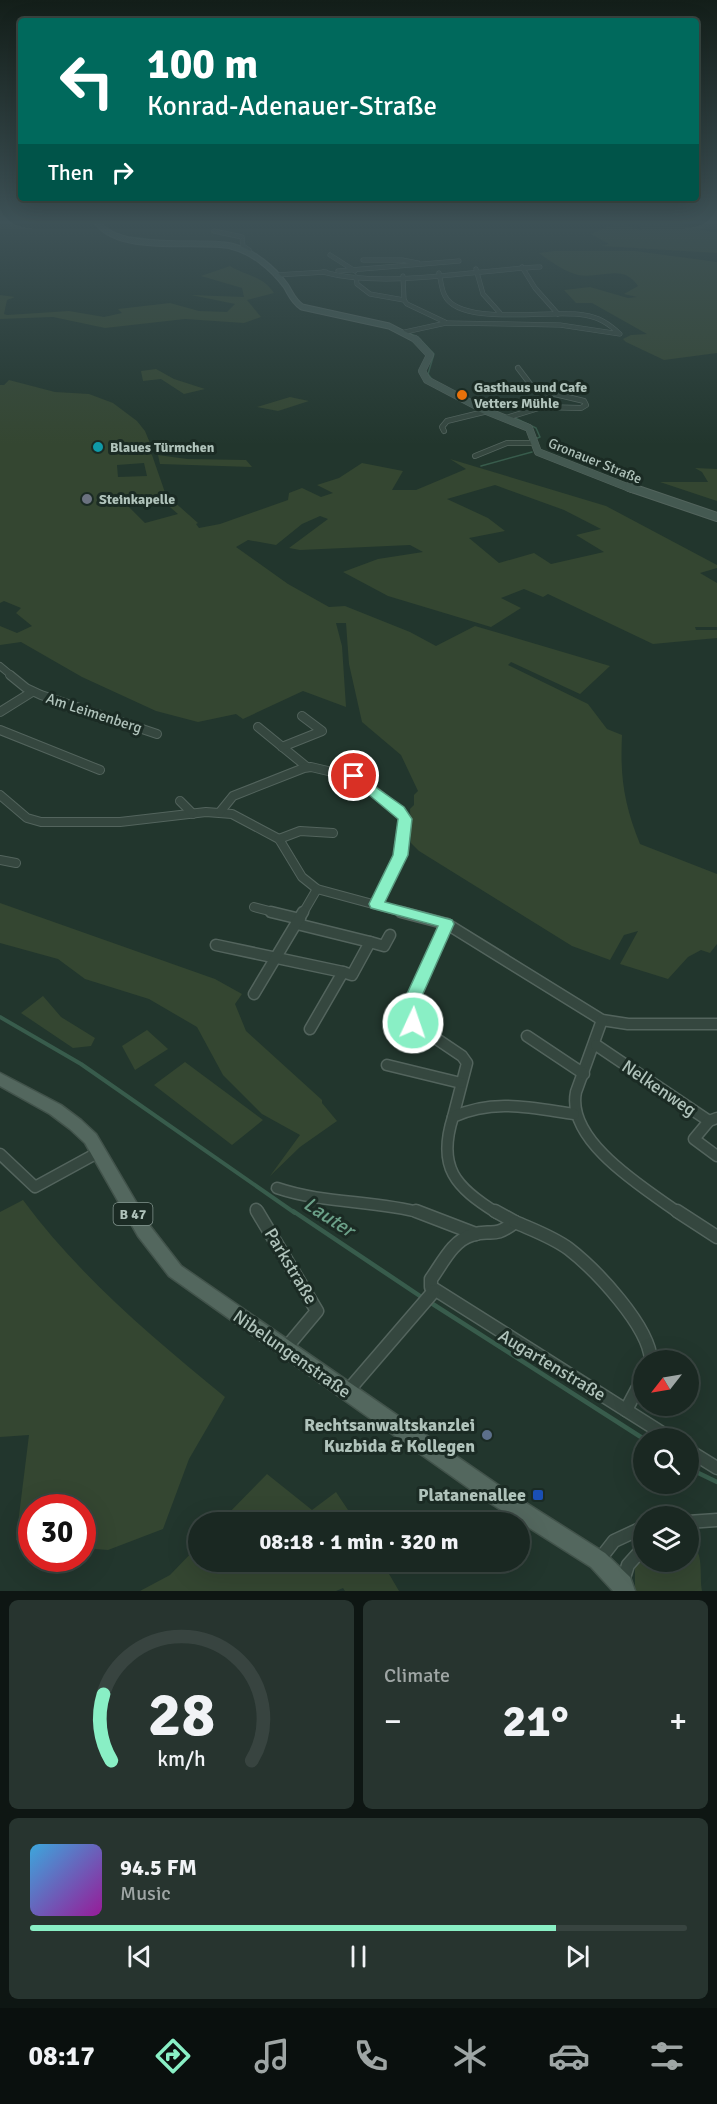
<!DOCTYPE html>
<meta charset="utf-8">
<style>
body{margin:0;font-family:Signika,sans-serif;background:#27342f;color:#f1f3f6;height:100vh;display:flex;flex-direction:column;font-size:22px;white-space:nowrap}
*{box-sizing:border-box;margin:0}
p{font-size:20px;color:#9fa6a5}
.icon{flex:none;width:33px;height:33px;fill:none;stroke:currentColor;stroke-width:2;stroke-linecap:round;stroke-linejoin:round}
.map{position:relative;height:1591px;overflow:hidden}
.sheet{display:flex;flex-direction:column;gap:9px;padding:9px;background:#0e1613;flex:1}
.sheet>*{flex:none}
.banner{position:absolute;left:18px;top:18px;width:681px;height:183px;border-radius:6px;box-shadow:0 6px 24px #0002,0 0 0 2px #384440;background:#00695c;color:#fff;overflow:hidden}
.needle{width:39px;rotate:239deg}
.buttons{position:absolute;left:633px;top:1350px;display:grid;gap:12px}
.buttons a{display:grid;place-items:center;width:66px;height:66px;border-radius:50%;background:#1a2822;box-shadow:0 6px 24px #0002,0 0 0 2px #384440;font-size:30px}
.speed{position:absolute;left:18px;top:1494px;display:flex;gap:12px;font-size:30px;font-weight:700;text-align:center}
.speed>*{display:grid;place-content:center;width:78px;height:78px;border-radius:50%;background:#1a2822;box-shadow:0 6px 24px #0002,0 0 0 2px #384440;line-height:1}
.speed .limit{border:9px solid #d22;background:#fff;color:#111}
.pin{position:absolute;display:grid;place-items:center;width:51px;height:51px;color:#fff;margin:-26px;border:3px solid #fff;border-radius:50%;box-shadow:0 2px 6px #0007}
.me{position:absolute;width:66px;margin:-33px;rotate:3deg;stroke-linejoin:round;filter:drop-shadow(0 0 4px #0008)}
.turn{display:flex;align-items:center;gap:21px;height:126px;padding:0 30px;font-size:27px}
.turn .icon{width:78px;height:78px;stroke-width:2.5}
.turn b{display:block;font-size:42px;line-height:51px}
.then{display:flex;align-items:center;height:57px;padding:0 30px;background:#0003;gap:12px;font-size:22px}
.big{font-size:45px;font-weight:700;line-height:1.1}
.sheet .tile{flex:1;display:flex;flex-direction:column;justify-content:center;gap:9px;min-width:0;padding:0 21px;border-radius:9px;background:#27342f}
.sheet .dial{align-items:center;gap:0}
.dial svg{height:156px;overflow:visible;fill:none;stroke:#384440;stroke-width:7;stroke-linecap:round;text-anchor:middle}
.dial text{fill:#f1f3f6;stroke:none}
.song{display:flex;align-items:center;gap:18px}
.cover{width:72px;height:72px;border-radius:9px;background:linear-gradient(135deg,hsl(200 70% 55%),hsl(300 70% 35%))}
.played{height:6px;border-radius:3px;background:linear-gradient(90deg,#89efc5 80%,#384440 80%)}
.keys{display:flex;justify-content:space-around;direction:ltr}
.heat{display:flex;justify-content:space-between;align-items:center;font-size:33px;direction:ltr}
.sheet .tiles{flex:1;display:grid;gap:9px;grid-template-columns:1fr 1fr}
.tile:last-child{grid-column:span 2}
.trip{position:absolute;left:188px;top:1512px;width:342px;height:60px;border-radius:30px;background:#1a2822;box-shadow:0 6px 24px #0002,0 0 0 2px #384440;font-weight:700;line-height:60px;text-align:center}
.tabs{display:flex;height:96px;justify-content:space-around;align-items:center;background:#0a100e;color:#9fa6a5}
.tabs .icon{width:42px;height:42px}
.tabs .active{color:#89efc5}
.tabs b{font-size:27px;color:#f1f3f6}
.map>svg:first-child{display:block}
.green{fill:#344631;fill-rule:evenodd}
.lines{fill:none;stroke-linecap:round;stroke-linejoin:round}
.stream-far2{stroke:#385c4c;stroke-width:1.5}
.stream-far1{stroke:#385c4c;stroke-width:4}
.stream{stroke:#385c4c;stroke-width:4.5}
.street-far5-casing{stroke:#53645d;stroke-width:5}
.street-far4-casing{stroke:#53645d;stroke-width:6}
.street-far3-casing{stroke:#53645d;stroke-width:8}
.street-far2-casing{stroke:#53645d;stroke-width:10}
.street-far1-casing{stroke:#53645d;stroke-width:13}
.street-casing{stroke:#53645d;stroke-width:15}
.secondary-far2-casing{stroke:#53645d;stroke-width:7}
.secondary-far1-casing{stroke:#53645d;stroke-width:8}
.secondary-casing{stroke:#53645d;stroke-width:10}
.primary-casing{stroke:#42534b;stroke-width:3}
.street-far5{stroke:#35473f;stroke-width:4}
.street-far4{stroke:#35473f;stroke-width:4.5}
.street-far3{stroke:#35473f;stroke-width:6}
.street-far2{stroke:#35473f;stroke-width:8}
.street-far1{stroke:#35473f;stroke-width:10}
.street{stroke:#35473f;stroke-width:12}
.secondary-far2{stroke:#445951;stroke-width:5}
.secondary-far1{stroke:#445951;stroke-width:7}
.secondary{stroke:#445951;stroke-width:8}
.primary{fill:#53675e;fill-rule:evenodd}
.route{fill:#89efc5;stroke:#599b80;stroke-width:1.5}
.food-dot{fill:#e8710a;stroke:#1b2b24;stroke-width:2}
.culture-dot{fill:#0f9aa8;stroke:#1b2b24;stroke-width:2}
.worship-dot{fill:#6b7280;stroke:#1b2b24;stroke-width:2}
.service-dot{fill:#5c6f8a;stroke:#1b2b24;stroke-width:2}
.transit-dot{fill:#1a4fb4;stroke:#1b2b24;stroke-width:2}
.labels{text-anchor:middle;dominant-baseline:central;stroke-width:6;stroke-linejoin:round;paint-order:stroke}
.far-poi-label{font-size:14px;font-weight:bold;fill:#b0c3bb;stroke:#1b2b24;text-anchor:start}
.far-street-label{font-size:14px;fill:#b0c3bb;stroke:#1b2b24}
.shield{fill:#1b2b24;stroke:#83958e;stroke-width:1.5}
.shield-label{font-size:14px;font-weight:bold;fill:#b0c3bb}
.street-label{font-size:15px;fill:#b0c3bb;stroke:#1b2b24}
.near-street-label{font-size:18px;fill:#b0c3bb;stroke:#1b2b24}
.near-poi-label{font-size:18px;font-weight:bold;fill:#b0c3bb;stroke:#1b2b24;text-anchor:end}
.near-water-label{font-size:20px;font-style:italic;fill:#6ba088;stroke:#1b2b24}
</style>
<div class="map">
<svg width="717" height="1591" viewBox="0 0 717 1591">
<rect width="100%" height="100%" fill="#22362d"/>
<g class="green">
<polygon points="617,223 642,230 640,226 645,223 704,227 700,230 717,232 717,253 602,246 609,244 591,234"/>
<path d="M554,251H635L717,262V353L664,360L626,342L623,339L631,335L647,334L592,303H576L564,290L590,287L628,298L637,297L624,294L638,286C623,263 601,279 578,275C563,271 550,261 539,253Z"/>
<path d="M230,266C246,276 262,275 274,293L247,300L261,317L244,323L185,319L105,328L53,317L0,319V295L15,297L7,300L4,314L7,315L69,311L104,317L122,313L118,309L170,303L199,311L227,312L235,304L191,295L244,297L242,288L201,276Z"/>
<polygon points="156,369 174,379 205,389 184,394 161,379 143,381 141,371"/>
<path d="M9,380L55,392L89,394L113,403L137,421L145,431L152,448L147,451L152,455L168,501L171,503V499L198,523L196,524L199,528L220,524L288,500L289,493L302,488L321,497L333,493L317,485L339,478L362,463L403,471L392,490H416L466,469L450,459L606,506L717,565V568L700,573L717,583V627H695L696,630H717V638L653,644L548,594L543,597L524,589L501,598L521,608L491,627L388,596L343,572L378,559L423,552L410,545L300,550L289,548L328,519L320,516L302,524L276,545L248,540L236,547L288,584L329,607L345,606L410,632L436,646L475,626L610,666L580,694L511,662L508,665L588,704L607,729L622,735C620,778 624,804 640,844L717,874V944L710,953L701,950L688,957L668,979L620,964L638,931L624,935L610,960L572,946L419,851L411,843L410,809L414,805V795L418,791L401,755L362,722L349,664L346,623H336L342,646L346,707L303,691L243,719L236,714L198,722L156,711L82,677L21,642L0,645V626L17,633L32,626L16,613L21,608L4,601L0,603V385H4ZM144,463L147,476L118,477L117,465ZM495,485L564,510L601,529L576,535L604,552L551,564L534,553L499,563L469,538L505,531L488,518L447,499ZM156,495L178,514L145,523L125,503Z"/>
<polygon points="290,397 309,401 278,411 257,407"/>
<polygon points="158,455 187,459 246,460 252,467 160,464"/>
<polygon points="695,468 717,469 717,501 660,482 708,482 702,472"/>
<polygon points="0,903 215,979 242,994 235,1004 246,1031 322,1100 322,1103 337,1121 300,1147 270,1176 300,1135 262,1114 223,1075 197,1027 149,999 85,979 58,959 0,943"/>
<polygon points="43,996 61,1017 95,1038 91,1046 73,1048 21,1013"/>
<polygon points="147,1030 168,1049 135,1070 122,1046"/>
<polygon points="185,1062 263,1120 232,1145 154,1085"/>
<path d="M23,1200C80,1277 152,1337 225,1397L189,1459L163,1529L108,1550L83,1548L82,1508H32L31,1542L16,1540L29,1435L0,1437V1212Z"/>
<polygon points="267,1474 312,1510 336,1492 356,1522 220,1522"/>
<path d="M689,1540C705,1553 699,1573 702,1591H635V1564L643,1552L644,1562H688Z"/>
<polygon points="198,1546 198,1562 382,1562 399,1591 345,1591 343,1588 336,1591 140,1591 170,1575"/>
</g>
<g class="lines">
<g class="stream-far2">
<polyline points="130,237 162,241"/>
<polyline points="288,285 296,300"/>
<polyline points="397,328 418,337 434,354 428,374 433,381"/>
<polyline points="515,418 536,428 540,437 535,439"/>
<polyline points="481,466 532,452"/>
</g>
<polyline class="stream-far1" points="0,1017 81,1064 295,1213"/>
<g class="stream">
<polyline points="293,1211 423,1298"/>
<polyline points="428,1301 644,1439"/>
<polyline points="688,1468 717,1482"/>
</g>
<g class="street-far5-casing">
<g id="street-far5">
<polyline points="214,231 242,237 243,246 249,250 245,251"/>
<polyline points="330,255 355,271"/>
<polyline points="363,260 402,260 418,263"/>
<polyline points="522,267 535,288 558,314"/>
<polyline points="476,269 483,294 500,313"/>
<polyline points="338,271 459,261"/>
<path d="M323,272C385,289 475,270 540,267"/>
<polyline points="276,275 326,272"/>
<polyline points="403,276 404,300 407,304 445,322"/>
<polyline points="356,277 357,284 370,294 404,300"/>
<path d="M405,332L446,323L560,325L620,334C609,324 599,317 584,315C553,309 461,327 445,296C441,289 441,280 439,273"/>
</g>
</g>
<g class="street-far4-casing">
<g id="street-far4">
<polyline points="506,418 542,407 581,408 586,405 584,401 534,389 518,368"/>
<polyline points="444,431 442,427 447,421 488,411"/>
<polyline points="475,456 507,443 532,443"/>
</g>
</g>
<g class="street-far3-casing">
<polyline id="street-far3" points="0,666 12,676"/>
</g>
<g class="street-far2-casing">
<g id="street-far2">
<polyline points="10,675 26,688 41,695 157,734"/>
<polyline points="0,712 32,692"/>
<polyline points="258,727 307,767"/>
<polyline points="0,730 100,770"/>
<polyline points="282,747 322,731 302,716"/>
<polyline points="0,795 27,818 41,822 120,822 206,812 232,814 279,839 302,877 317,889 406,913"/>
<polyline points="180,801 193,814"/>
<polyline points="220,812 233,796 304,768 311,767 358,778 399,810 405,819 400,855 377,905"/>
<polyline points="279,839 300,831 333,833"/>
<polyline points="0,860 16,863"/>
<polyline points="254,907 277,913"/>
<polyline points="303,913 317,889"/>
</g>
</g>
<g class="street-far1-casing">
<g id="street-far1">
<polyline points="271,912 300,919"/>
<polyline points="401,912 447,924 602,1020 628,1024 717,1024"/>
<polyline points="297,924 370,942"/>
<polyline points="447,924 414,996 408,1016 413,1023 462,1056 467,1063 453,1117"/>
<polyline points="216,945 343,972"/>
<polyline points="254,994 303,912"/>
<path d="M602,1020L576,1092C566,1141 644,1188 679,1213"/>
<polyline points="310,1029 343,972 352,975 370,942 384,946 390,935"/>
<polyline points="527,1036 584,1074"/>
<polyline points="596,1045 709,1121"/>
<polyline points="387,1065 461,1083"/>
<polyline points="717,1118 709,1121 694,1139 717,1156"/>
<polyline points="0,1154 35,1187 99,1152"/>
<path d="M277,1188C324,1204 374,1200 422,1213"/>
<polyline points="256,1209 258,1213"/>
<path d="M497,1213C455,1187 437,1167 453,1117C493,1098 532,1108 574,1114"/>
</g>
</g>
<g class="street-casing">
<g id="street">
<polyline points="257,1211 317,1311 286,1348"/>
<polyline points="416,1211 476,1234"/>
<path d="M495,1211L515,1222C492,1240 492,1228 472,1235C453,1240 442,1264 431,1279V1287L670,1438"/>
<polyline points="677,1211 717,1237"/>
<path d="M515,1222C533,1230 553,1237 569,1249C596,1270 649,1326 651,1360"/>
<polyline points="347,1392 434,1291"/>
<polyline points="626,1410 644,1376"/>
<polyline points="688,1450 717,1468"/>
<polyline points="688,1522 717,1520"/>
<polyline points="600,1559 614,1541 644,1527"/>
<polyline points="623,1581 628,1565 644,1547"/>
</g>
</g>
<g class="secondary-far2-casing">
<path id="secondary-far2" d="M98,223C121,254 198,239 231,246C252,251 273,268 286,286C291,294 293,301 302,307L389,326L418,341"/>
</g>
<g class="secondary-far1-casing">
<polyline id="secondary-far1" points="415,339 430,355 422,371 427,380 484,410 529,428 538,452 632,489"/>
</g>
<g class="secondary-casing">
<polyline id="secondary" points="629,487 717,517"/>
</g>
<g class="primary-casing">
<polygon id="primary" points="0,1073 61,1105 81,1120 96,1134 150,1226 181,1266 501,1487 605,1553 630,1577 635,1591 613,1591 591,1567 487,1501 169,1276 138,1236 85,1143 70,1129 50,1114 0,1086"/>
</g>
<use href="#street-far5" class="street-far5"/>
<use href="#street-far4" class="street-far4"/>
<use href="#street-far3" class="street-far3"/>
<use href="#street-far2" class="street-far2"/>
<use href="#street-far1" class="street-far1"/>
<use href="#street" class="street"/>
<use href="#secondary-far2" class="secondary-far2"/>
<use href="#secondary-far1" class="secondary-far1"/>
<use href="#secondary" class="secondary"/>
<use href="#primary" class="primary"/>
</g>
<linearGradient id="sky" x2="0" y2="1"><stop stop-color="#131e19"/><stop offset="0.5" stop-color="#3e5257"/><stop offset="1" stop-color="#3e5257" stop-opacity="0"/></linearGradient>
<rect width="717" height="445" fill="url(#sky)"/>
<polygon class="route" points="354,772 404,807 412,819 408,855 385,902 452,920 454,924 422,996 416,1016 421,1023 413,1029 407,1028 400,1016 406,996 438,926 371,908 369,904 393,855 398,819 350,779 350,773"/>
<circle class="food-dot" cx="462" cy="395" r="6"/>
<circle class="culture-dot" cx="98" cy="447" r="6"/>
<circle class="worship-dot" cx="87" cy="499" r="6"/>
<circle class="service-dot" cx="487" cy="1435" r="6"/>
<rect class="transit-dot" x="532" y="1489" width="12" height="12" rx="3"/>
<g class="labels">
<g class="far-poi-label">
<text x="474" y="387">Gasthaus und Cafe<tspan x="474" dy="16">Vetters Mühle</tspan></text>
<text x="110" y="447">Blaues Türmchen</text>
<text x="99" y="499">Steinkapelle</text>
</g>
<g class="far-street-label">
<text transform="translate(595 461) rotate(22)">Gronauer Straße</text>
</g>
<rect class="shield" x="113.5" y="1203" width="39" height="22" rx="4.5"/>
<g class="shield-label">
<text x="133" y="1214">B 47</text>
</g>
<g class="street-label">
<text transform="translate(94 713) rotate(18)">Am Leimenberg</text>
</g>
<g class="near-street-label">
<text transform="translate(659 1088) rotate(34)">Nelkenweg</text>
<text transform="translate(291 1266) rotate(59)">Parkstraße</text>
<text transform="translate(292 1354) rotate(35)">Nibelungenstraße</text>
<text transform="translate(552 1365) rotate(31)">Augartenstraße</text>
</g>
<g class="near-poi-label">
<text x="475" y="1425">Rechtsanwaltskanzlei<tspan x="475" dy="21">Kuzbida &amp; Kollegen</tspan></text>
<text x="526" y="1495">Platanenallee</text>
</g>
<g class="near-water-label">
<text transform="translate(329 1217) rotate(33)">Lauter</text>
</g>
</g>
</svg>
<div class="buttons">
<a><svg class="needle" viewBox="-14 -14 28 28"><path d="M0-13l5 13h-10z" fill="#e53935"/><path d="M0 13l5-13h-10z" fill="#9fa6a5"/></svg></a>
<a><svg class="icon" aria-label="search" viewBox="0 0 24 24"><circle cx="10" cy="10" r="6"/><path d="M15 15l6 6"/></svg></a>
<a><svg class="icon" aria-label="layers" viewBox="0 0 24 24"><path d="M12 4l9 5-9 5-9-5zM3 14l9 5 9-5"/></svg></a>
</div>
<div class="speed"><div class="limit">30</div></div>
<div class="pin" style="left:354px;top:776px;background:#d93025"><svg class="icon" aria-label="arrive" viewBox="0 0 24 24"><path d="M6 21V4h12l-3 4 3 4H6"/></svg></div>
<svg class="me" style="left:413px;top:1023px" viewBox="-20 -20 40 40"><circle r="17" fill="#89efc5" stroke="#fff" stroke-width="3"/><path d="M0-11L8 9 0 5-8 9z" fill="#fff"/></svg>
<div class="trip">08:18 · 1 min · 320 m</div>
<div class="banner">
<div class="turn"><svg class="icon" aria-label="left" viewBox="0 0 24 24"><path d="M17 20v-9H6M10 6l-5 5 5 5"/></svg><div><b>100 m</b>Konrad-Adenauer-Straße</div></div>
<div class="then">Then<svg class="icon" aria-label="right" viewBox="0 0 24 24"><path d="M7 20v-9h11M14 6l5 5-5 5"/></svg></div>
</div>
</div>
<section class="sheet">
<div class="tiles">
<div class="tile dial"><svg viewBox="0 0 100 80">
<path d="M14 69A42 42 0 1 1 86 69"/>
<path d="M14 69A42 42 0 0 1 10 35" stroke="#89efc5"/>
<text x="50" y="56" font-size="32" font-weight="700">28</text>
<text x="50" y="72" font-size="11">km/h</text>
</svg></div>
<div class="tile"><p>Climate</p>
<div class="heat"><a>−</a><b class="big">21°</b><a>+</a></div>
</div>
<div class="tile">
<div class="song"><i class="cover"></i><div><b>94.5 FM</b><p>Music</p></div></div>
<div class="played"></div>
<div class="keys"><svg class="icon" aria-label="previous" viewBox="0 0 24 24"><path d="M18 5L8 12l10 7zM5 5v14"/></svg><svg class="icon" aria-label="pause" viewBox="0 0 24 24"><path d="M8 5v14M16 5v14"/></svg><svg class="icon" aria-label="next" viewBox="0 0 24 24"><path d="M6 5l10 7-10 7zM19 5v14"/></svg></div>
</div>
</div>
</section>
<nav class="tabs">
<b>08:17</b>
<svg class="icon active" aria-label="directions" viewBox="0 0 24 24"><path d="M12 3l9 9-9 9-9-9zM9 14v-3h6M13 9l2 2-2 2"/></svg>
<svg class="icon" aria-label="music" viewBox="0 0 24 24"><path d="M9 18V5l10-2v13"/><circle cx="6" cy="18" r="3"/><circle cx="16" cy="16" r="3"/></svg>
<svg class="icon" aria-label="phone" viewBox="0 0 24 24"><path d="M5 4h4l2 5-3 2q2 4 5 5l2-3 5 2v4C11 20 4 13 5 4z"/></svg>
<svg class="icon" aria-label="climate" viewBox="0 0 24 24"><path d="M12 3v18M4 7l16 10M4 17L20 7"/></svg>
<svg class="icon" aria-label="car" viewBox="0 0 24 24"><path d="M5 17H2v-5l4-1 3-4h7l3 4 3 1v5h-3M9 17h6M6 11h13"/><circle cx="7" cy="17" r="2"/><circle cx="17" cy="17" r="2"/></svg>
<svg class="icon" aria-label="filters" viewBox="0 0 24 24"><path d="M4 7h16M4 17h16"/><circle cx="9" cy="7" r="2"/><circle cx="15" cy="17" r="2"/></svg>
</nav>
